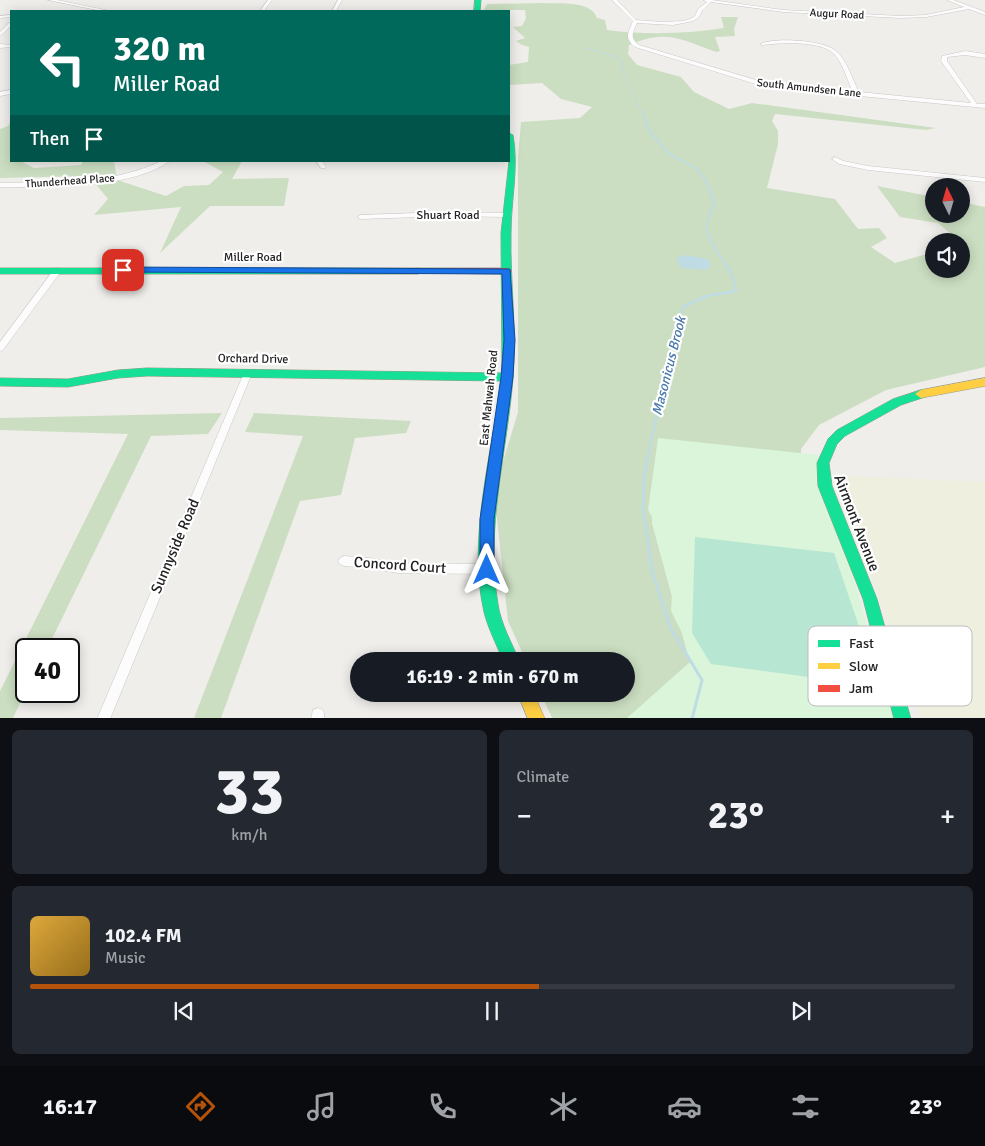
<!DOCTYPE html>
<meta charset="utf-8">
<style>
body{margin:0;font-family:Signika,sans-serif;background:#242831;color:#f1f3f6;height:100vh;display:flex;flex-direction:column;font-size:19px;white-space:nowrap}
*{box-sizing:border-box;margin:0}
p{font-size:16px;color:#9ea1a6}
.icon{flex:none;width:28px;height:28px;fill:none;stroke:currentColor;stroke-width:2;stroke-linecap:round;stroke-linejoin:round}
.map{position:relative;height:718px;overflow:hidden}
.sheet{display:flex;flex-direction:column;gap:12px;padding:12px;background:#0d0f14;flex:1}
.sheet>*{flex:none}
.hud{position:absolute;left:10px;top:10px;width:500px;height:152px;border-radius:0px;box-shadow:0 2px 12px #0003;background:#00695c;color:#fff;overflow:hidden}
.needle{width:32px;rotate:355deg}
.controls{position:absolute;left:925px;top:178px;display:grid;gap:10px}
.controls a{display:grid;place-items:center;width:45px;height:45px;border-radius:50%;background:#171b24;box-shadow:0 2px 12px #0003;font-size:25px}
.speed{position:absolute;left:15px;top:638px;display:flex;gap:10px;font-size:25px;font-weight:700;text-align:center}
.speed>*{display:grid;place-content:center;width:65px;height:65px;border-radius:50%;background:#171b24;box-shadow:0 2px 12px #0003;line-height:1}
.speed .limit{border:2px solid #111;border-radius:8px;background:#fff;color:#111}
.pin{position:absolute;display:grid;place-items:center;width:42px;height:42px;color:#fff;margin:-21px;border-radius:10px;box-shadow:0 2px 8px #0006}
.me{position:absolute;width:55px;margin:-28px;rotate:0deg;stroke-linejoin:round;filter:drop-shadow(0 0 4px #0008)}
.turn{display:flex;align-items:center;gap:18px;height:105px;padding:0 20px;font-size:22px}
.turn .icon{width:65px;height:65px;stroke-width:2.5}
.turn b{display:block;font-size:35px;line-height:42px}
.then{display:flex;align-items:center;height:48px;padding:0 20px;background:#0003;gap:10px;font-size:19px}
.big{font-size:38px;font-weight:700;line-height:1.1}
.sheet .tile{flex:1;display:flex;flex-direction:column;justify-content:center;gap:8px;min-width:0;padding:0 18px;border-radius:8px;background:#242831}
.sheet .dial{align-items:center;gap:0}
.dial b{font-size:65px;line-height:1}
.song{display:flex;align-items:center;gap:15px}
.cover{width:60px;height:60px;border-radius:8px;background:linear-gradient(135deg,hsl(40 70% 55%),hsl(40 70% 35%))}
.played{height:5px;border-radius:2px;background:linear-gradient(90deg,#b45309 55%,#363941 55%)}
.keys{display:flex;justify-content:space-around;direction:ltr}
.heat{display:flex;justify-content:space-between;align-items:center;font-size:28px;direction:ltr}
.sheet .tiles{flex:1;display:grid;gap:12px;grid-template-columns:1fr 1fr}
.tile:last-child{grid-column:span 2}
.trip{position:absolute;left:350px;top:652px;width:285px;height:50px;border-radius:25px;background:#171b24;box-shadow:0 2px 12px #0003;font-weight:700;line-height:50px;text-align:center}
.tab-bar{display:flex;height:80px;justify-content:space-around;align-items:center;background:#090b0e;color:#9ea1a6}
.tab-bar .icon{width:35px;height:35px}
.tab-bar .selected{color:#b45309}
.tab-bar b{font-size:22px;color:#f1f3f6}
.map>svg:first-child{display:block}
.farmland{fill:#efefdf}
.forest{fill:#cbdec1}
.park{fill:#daf5da}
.pitch{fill:#b7e6d2}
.water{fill:#bfdbe3}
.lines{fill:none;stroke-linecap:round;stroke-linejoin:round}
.stream-far3{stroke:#bfdbe3;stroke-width:1}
.stream-far2{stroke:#bfdbe3;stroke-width:2}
.stream-far1{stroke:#bfdbe3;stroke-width:2.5}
.stream{stroke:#bfdbe3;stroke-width:3}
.street-casing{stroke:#c9c8c7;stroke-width:1}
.fast-casing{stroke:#999a82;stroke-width:1}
.slow-casing{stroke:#999a82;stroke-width:1}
.jam-casing{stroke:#999a82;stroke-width:1}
.street{fill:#fdfcfc;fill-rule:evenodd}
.fast{fill:#16e098;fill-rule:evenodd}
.slow{fill:#ffcf43;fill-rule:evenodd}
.jam{fill:#f24e42;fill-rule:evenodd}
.route{fill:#1a73e8;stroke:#114b97}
.labels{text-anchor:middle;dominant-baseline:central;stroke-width:4.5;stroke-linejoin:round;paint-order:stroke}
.far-street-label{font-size:11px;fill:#222;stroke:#fff}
.street-label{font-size:12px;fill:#222;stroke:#fff}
.water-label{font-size:14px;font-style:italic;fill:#4a7aab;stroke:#fff}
.near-street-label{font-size:15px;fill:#222;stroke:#fff}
.key{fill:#fff;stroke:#bdbdbd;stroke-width:1}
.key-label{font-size:14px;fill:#222}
</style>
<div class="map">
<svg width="985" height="719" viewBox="0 0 985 719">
<rect width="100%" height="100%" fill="#f0eeeb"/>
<polygon class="farmland" points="833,475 985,482 985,718 920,718 904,665"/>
<g class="forest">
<path d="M544,3C559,4 591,0 597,18L605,20L607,30C645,35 686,34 724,28L721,17H738L734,29L735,36L715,37L720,51L716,52C680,39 667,29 629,45L628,54L637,65L681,77L694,92L729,109L752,103L936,128L926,130L775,114L772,121L778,131V144L767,188L835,199L858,229L879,228L887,238L871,247L895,263L934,252V269H961V245L963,244L938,223L900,217L877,186L934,197V214H961V202L985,207V367L886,390L819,425L801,449V455L652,523L694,677L676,674L714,718H552L541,694H626V661H526L508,621L494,491L518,412V158L521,122L580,118L592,107L561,99L542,83L509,85V65L528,62L529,47L522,45L516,41L525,38L513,27L522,26L526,18L525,10H484L487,4Z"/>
<polygon points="11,121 11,161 20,161 34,168 81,165 83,161 114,161 117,180 166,196 184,186 209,185 223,172 203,161 242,161 232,179 289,178 284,206 210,206 160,253 181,207 94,215 108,199 89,176 0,178 0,129 8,126"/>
<polygon points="222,413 208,434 151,436 47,649 26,649 26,691 13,718 0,718 0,691 128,434 0,430 0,418"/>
<polygon points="254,413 411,421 406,433 355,438 341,495 300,501 221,718 194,718 303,436 245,432"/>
</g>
<polygon class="park" points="658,438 819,455 817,462 839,526 893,718 626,719 690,662 682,633 671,611 672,595 652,523 652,517 648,510"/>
<polygon class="pitch" points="695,537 834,553 863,638 823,679 711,664 692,633"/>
<polygon class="water" points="687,255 708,259 711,265 706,270 681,268 676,258"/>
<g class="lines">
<polyline class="stream-far3" points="586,48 619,58 624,62 621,68 643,115"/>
<path class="stream-far2" d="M643,114L650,132L670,154L697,169L705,179L715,203C698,235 711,238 726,266"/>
<polyline class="stream-far1" points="647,462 675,328 684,306 707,296 736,291 734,280 726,264"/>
<polyline class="stream" points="647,461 644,477 643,510 652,570 670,627 702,680 692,719"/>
<g class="street-casing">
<g id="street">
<polygon points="48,0 57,0 110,11 102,11"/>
<polygon points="268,0 272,0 264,11 260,11"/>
<polygon points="338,0 342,0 336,11 332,11"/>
<path d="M612,0H617L636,20L662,22L683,21L690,19L695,16L698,9L707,2L703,0H712L783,10L901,16L926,15L964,7L947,0H953L985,12V15L969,9L926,17L901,18L783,12L711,2L702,11L699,17L693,21L673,25L637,23C633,33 629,37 639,45L766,83L853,92C847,80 843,63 834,54C821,40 779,43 762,45L760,44C774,37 824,40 836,51C847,60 852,79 859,92L971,103L941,61L942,56L965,51L985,54V58L965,55L947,57V61L977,104H985V108L766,87L635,47C624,38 628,33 633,21Z"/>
<polygon points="11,15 11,17 0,18 0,16"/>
<polygon points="9,23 11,23 11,26 0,36 0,32"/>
<polygon points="0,44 11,45 11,47 0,48"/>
<polygon points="11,90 11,94 0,96 0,92"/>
<polygon points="835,157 843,161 868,166 985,178 985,182 868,170 839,164 832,159"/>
<path d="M161,161H170C131,189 47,187 0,187V183C54,183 111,185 161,161Z"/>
<polygon points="316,161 322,161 326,167 325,168 321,168"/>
<polygon points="446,212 508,213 512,215 508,217 446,216 361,219 357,217 361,215"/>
<polygon points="55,268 58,268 62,270 3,350 0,351 0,342"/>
<polygon points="248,370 252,373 110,719 97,719 244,373"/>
<polygon points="344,556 369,558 398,563 487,564 491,566 493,569 491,572 487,574 398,573 369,568 344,566 340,564 338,561 340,558"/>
<polygon points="318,708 323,710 324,714 324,719 311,719 313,710"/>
</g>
</g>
<g class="fast-casing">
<g id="fast">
<polygon points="475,0 481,0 480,11 474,11"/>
<path d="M509,133L513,135C519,168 511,200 511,233C510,282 517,330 513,378C507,454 485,528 498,604C501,625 512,642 519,661H503C497,645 488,629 484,612C467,539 492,454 501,381L147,376L118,378L68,387L0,386V378L68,379L118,370L147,368L502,373L501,233L509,161Z"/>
<polygon points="0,268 418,268 423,271 418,274 0,274"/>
<polygon points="921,390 927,394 925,397 901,405 845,436 837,444 829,463 832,486 877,599 911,719 894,719 863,599 818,486 817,463 828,439 837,430 893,399"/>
</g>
</g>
<g class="slow-casing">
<g id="slow">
<polygon points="985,378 985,386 921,398 915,394 921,390"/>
<polygon points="518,694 534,694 545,719 528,719"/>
</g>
</g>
<g class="jam-casing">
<polygon id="jam" points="418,268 507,268 512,271 507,274 415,273 413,271 415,269"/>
</g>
<use href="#street" class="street"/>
<use href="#fast" class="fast"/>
<use href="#slow" class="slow"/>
<use href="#jam" class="jam"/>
</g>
<polygon class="route" points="123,267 510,269 515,340 513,377 494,519 494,570 492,574 487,576 482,574 480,570 480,519 501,377 504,340 502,274 120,272 120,268"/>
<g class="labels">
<g class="far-street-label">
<text transform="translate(837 14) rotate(3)">Augur Road</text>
<text transform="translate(809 88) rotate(6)">South Amundsen Lane</text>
<text transform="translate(70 181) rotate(-4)">Thunderhead Place</text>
</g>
<g class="street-label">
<text x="448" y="215">Shuart Road</text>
<text x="253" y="257">Miller Road</text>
<text transform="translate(253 359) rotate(1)">Orchard Drive</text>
<text transform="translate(489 398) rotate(-84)">East Mahwah Road</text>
</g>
<g class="water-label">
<text transform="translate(669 366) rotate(-76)">Masonicus Brook</text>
</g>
<g class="near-street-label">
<text transform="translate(857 523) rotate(69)">Airmont Avenue</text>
<text transform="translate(175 546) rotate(-67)">Sunnyside Road</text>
<text transform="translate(400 565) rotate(4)">Concord Court</text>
</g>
</g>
<rect x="808" y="626" width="164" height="80" rx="8" class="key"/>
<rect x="818" y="640" width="22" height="7" fill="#16e098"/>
<rect x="818" y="663" width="22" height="6" fill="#ffcf43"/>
<rect x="818" y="685" width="22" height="7" fill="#f24e42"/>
<g class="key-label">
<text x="849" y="648">Fast</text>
<text x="849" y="671">Slow</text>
<text x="849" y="693">Jam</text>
</g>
</svg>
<div class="controls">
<a><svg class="needle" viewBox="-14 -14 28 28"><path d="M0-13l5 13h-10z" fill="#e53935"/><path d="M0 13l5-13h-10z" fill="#9ea1a6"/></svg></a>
<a><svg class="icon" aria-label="sound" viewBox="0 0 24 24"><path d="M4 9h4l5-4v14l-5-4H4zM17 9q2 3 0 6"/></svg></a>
</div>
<div class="speed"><div class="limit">40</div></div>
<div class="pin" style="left:123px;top:270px;background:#d93025"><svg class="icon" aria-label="arrive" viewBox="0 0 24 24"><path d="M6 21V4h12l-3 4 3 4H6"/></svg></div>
<svg class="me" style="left:487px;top:570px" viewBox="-20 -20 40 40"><path d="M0-17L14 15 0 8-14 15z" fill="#1a73e8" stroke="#fff" stroke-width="4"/></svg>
<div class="trip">16:19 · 2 min · 670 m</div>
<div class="hud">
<div class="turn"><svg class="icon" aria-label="left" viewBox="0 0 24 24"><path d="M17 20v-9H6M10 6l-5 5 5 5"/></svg><div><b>320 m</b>Miller Road</div></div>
<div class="then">Then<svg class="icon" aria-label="arrive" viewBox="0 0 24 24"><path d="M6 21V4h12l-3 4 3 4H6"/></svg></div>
</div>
</div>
<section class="sheet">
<div class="tiles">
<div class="tile dial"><b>33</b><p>km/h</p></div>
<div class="tile"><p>Climate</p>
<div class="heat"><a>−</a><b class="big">23°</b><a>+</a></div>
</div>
<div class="tile">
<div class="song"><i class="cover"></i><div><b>102.4 FM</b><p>Music</p></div></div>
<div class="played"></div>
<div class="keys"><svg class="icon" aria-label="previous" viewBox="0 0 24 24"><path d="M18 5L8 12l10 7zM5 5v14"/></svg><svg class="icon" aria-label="pause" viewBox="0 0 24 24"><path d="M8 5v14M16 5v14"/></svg><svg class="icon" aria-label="next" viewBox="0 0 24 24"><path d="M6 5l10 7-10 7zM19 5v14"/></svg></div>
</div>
</div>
</section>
<nav class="tab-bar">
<b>16:17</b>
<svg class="icon selected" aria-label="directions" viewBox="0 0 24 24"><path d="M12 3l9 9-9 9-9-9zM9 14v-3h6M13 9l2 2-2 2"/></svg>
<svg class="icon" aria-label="music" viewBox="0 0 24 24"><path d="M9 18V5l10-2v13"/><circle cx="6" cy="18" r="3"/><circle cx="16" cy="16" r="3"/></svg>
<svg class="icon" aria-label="phone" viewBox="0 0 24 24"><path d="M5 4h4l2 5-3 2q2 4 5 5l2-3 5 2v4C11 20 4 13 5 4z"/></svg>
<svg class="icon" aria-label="climate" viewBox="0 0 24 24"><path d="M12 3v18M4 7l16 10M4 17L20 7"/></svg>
<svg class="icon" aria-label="car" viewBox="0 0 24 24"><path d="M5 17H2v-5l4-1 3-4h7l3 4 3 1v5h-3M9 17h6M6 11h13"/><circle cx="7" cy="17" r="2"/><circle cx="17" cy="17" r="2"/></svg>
<svg class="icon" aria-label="filters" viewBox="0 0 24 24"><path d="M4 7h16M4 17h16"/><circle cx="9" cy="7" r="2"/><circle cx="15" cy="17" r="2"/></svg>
<b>23°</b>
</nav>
